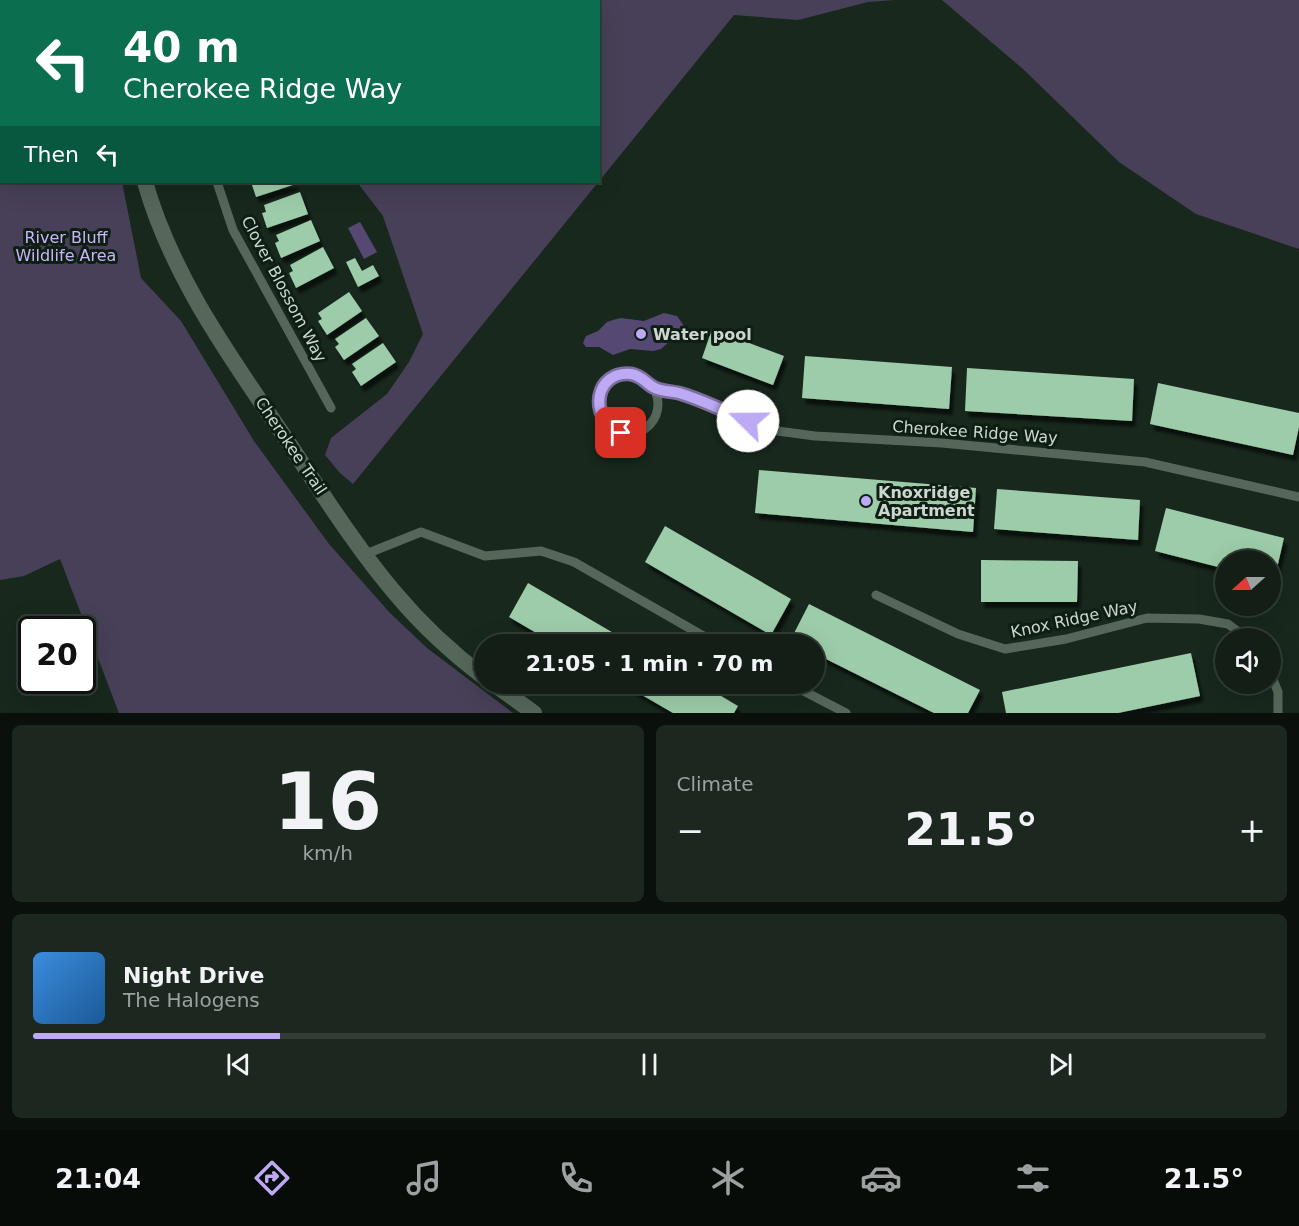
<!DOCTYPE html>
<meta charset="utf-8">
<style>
body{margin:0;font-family:"DejaVu Sans",sans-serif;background:#1b271f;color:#f1f3f6;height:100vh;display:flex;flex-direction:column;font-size:22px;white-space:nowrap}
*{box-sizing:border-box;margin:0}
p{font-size:20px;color:#9ca2a1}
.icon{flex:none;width:33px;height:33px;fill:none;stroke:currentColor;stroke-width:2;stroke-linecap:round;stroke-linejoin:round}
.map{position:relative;height:713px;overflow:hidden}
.panel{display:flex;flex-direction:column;gap:12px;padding:12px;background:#0a100c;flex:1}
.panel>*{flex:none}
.top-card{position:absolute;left:0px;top:0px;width:600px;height:183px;box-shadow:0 6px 24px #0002,0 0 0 2px #313c35;background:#0b6e4f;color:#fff;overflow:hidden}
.needle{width:39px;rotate:249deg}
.controls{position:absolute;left:1215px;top:550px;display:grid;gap:12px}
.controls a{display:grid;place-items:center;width:66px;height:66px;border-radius:50%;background:#121e16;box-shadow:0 6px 24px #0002,0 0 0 2px #313c35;font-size:30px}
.speed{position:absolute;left:18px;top:616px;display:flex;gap:12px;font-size:30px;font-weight:700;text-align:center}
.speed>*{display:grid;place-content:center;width:78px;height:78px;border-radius:50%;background:#121e16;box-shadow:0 6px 24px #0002,0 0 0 2px #313c35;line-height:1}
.speed .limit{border:3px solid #111;border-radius:9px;background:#fff;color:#111}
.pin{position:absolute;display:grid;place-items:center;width:51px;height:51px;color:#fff;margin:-26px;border-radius:12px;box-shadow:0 3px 9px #0006}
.me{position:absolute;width:66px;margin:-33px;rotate:292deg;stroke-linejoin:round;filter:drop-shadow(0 0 4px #0008)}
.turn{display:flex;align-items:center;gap:21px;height:126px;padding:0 24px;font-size:27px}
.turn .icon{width:78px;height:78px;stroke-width:2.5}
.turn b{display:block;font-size:42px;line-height:51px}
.then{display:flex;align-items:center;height:57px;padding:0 24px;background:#0003;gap:12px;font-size:22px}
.big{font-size:45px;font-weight:600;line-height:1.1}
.panel .widget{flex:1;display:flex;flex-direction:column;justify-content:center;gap:9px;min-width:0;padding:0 21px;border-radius:9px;background:#1b271f}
.panel .dial{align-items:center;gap:0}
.dial b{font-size:78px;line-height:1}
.song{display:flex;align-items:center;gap:18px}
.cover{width:72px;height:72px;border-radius:9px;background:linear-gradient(135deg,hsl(210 70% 55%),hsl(210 70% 35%))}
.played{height:6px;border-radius:3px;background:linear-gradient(90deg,#bea9f4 20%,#313c35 20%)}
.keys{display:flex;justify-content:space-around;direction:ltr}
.heat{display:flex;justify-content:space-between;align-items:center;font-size:33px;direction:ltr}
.panel .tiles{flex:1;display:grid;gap:12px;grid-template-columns:1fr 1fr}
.widget:last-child{grid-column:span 2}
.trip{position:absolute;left:474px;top:634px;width:351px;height:60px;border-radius:30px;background:#121e16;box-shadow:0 6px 24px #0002,0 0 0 2px #313c35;font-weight:600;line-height:60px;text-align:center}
.tab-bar{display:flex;height:96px;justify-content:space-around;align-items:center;background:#070c09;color:#9ca2a1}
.tab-bar .icon{width:42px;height:42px}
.tab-bar .current{color:#bea9f4}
.tab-bar b{font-size:27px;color:#f1f3f6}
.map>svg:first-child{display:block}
.green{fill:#474058}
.water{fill:#554973}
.building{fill:#9dccaa;filter:url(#shadow)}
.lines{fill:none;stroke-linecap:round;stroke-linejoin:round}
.service{stroke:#56675a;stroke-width:9}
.tertiary{stroke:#56675a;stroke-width:16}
.route-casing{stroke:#7c6e9f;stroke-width:15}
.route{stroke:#bea9f4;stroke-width:10}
.poi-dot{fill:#bea9f4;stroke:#0f1e13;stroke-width:2}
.labels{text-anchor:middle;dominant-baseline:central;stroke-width:6;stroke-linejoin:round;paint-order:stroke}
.park-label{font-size:16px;fill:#c8b5fb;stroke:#0f1e13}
.street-label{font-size:16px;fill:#cdd7d0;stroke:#0f1e13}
.poi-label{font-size:16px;font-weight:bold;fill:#cdd7d0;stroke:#0f1e13;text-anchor:start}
</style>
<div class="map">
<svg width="1299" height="713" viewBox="0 0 1299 713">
<defs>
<filter id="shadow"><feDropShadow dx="3.5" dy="6" stdDeviation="1.5" flood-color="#0009"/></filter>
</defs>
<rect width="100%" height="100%" fill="#18281d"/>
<g class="green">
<polygon points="0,0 110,0 2,2 2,182 122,182 141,278 181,321 254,441 329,544 390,613 427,648 513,713 119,713 60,559 24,576 0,580"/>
<polygon points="296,0 895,0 868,2 798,20 734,15 353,484 340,473 325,455 331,438 387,394 409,362 423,334 383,216 357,182 598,182 598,2 295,1"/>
<polygon points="942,0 1299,0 1299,249 1196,214 1119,162 1023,69"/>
</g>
<g class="water">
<polygon points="360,222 377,252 364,259 348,228"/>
<polygon points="664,313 677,316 690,334 689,339 670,341 661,349 653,351 630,349 613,355 599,347 586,347 583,343 586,336 598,331 607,322 613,320 621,318 644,321"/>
</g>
<g class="building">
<polygon points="251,182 296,182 296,184 256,197"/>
<polygon points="300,192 308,214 267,228 262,213 266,212 264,205"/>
<polygon points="311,220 320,241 281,258 275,243 279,241 276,235"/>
<polygon points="323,247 334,268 296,288 289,273 293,271 290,265"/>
<polygon points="355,258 362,271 373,265 379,276 358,287 346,262"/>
<polygon points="349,292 362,311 327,335 318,321 322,319 318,313"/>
<polygon points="366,318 379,336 344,360 335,347 339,344 335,339"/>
<polygon points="712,329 784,356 773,385 702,358"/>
<polygon points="383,343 396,362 361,386 352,372 356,369 352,364"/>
<polygon points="805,356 952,367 949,409 802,398"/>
<polygon points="967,368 1134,379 1132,421 965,411"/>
<polygon points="1158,383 1299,413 1299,427 1293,455 1150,424"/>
<polygon points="759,470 976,488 973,532 755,513"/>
<polygon points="997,489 1140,500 1138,540 994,529"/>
<polygon points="1166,508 1284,538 1274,581 1270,580 1270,561 1226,561 1226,569 1155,551"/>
<polygon points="665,526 791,599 771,635 645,562"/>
<polygon points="981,560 1078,561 1077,602 981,602"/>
<polygon points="528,583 634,645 557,645 509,617"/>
<polygon points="809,604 980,690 968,713 934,713 814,653 814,645 799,645 790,641"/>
<polygon points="1191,653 1200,696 1118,713 1006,713 1002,692"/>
<polygon points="623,684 701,684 738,706 734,713 673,713"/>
</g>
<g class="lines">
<g class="service">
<polyline points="202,2 202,0"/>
<polyline points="217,182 233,230 331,408"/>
<circle cx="628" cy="404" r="30"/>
<polyline points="653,387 682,394 770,430 815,436 942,443 1145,462 1299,497"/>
<polyline points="366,554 421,532 485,556 541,551 574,562 719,645"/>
<polyline points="876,595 958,634 1005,649 1066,639 1147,618 1199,619 1228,624 1248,639"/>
<polyline points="1270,672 1278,692 1278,713"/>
<polyline points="790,684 846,713"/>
</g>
<g class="tertiary">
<polyline points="130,2 130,0"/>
<path d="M145,182C171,274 228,354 282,433C317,485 354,545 395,593C421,624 452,653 484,677"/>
<polyline points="494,684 534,713"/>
</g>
</g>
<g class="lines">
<g class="route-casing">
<path id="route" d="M621,433C586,417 596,370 631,374C643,376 646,384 655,388C663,392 674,391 682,394C705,401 726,412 748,421"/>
</g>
<use href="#route" class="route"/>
</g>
<g class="poi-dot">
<circle cx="641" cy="334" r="6"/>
<circle cx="866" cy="501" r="6"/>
</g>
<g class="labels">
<g class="park-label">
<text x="66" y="237">River Bluff<tspan x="66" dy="18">Wildlife Area</tspan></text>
</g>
<g class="street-label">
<text transform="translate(284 289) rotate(62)">Clover Blossom Way</text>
<text transform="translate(975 432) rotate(4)">Cherokee Ridge Way</text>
<text transform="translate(291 446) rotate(56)">Cherokee Trail</text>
<text transform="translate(1074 619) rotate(-12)">Knox Ridge Way</text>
</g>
<g class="poi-label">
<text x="653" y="334">Water pool</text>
<text x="878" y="492">Knoxridge<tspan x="878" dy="18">Apartment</tspan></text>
</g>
</g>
</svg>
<div class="controls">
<a><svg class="needle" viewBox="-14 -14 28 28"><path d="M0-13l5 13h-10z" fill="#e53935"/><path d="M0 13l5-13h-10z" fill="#9ca2a1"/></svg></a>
<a><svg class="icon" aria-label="sound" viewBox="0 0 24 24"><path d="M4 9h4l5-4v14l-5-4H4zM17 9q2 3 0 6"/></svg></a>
</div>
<div class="speed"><div class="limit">20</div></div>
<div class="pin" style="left:621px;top:433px;background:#d93025"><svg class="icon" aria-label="arrive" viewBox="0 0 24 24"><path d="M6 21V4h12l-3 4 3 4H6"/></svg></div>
<svg class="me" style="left:748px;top:421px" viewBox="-20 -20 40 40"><circle r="19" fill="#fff"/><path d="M0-13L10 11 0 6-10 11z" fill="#bea9f4"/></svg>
<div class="trip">21:05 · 1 min · 70 m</div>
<div class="top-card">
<div class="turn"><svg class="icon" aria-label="left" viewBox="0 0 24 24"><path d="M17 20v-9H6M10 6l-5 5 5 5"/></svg><div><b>40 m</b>Cherokee Ridge Way</div></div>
<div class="then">Then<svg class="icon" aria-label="left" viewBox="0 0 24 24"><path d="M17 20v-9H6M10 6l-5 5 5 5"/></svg></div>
</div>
</div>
<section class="panel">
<div class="tiles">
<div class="widget dial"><b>16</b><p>km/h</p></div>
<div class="widget"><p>Climate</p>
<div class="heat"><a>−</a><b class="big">21.5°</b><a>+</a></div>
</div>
<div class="widget">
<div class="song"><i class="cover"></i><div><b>Night Drive</b><p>The Halogens</p></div></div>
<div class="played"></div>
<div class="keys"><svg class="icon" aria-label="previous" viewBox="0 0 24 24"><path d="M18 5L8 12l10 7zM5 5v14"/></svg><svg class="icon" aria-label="pause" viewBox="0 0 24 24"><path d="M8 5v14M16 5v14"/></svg><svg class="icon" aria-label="next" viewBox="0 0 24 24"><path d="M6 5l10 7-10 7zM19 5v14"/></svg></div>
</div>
</div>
</section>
<nav class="tab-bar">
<b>21:04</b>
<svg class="icon current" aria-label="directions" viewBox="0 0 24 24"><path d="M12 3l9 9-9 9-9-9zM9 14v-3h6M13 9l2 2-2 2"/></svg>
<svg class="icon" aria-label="music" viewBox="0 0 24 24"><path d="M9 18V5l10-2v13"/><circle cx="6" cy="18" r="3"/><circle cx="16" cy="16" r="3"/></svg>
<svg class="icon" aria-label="phone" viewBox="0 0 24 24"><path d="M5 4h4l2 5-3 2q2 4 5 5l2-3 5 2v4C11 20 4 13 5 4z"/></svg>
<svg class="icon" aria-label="climate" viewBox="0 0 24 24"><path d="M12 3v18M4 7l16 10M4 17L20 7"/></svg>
<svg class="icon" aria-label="car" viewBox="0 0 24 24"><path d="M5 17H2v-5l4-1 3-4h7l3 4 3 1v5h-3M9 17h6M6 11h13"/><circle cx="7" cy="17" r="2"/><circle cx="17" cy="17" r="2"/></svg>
<svg class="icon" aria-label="filters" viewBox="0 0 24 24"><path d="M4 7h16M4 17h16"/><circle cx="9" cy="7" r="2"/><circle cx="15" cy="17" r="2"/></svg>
<b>21.5°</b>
</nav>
